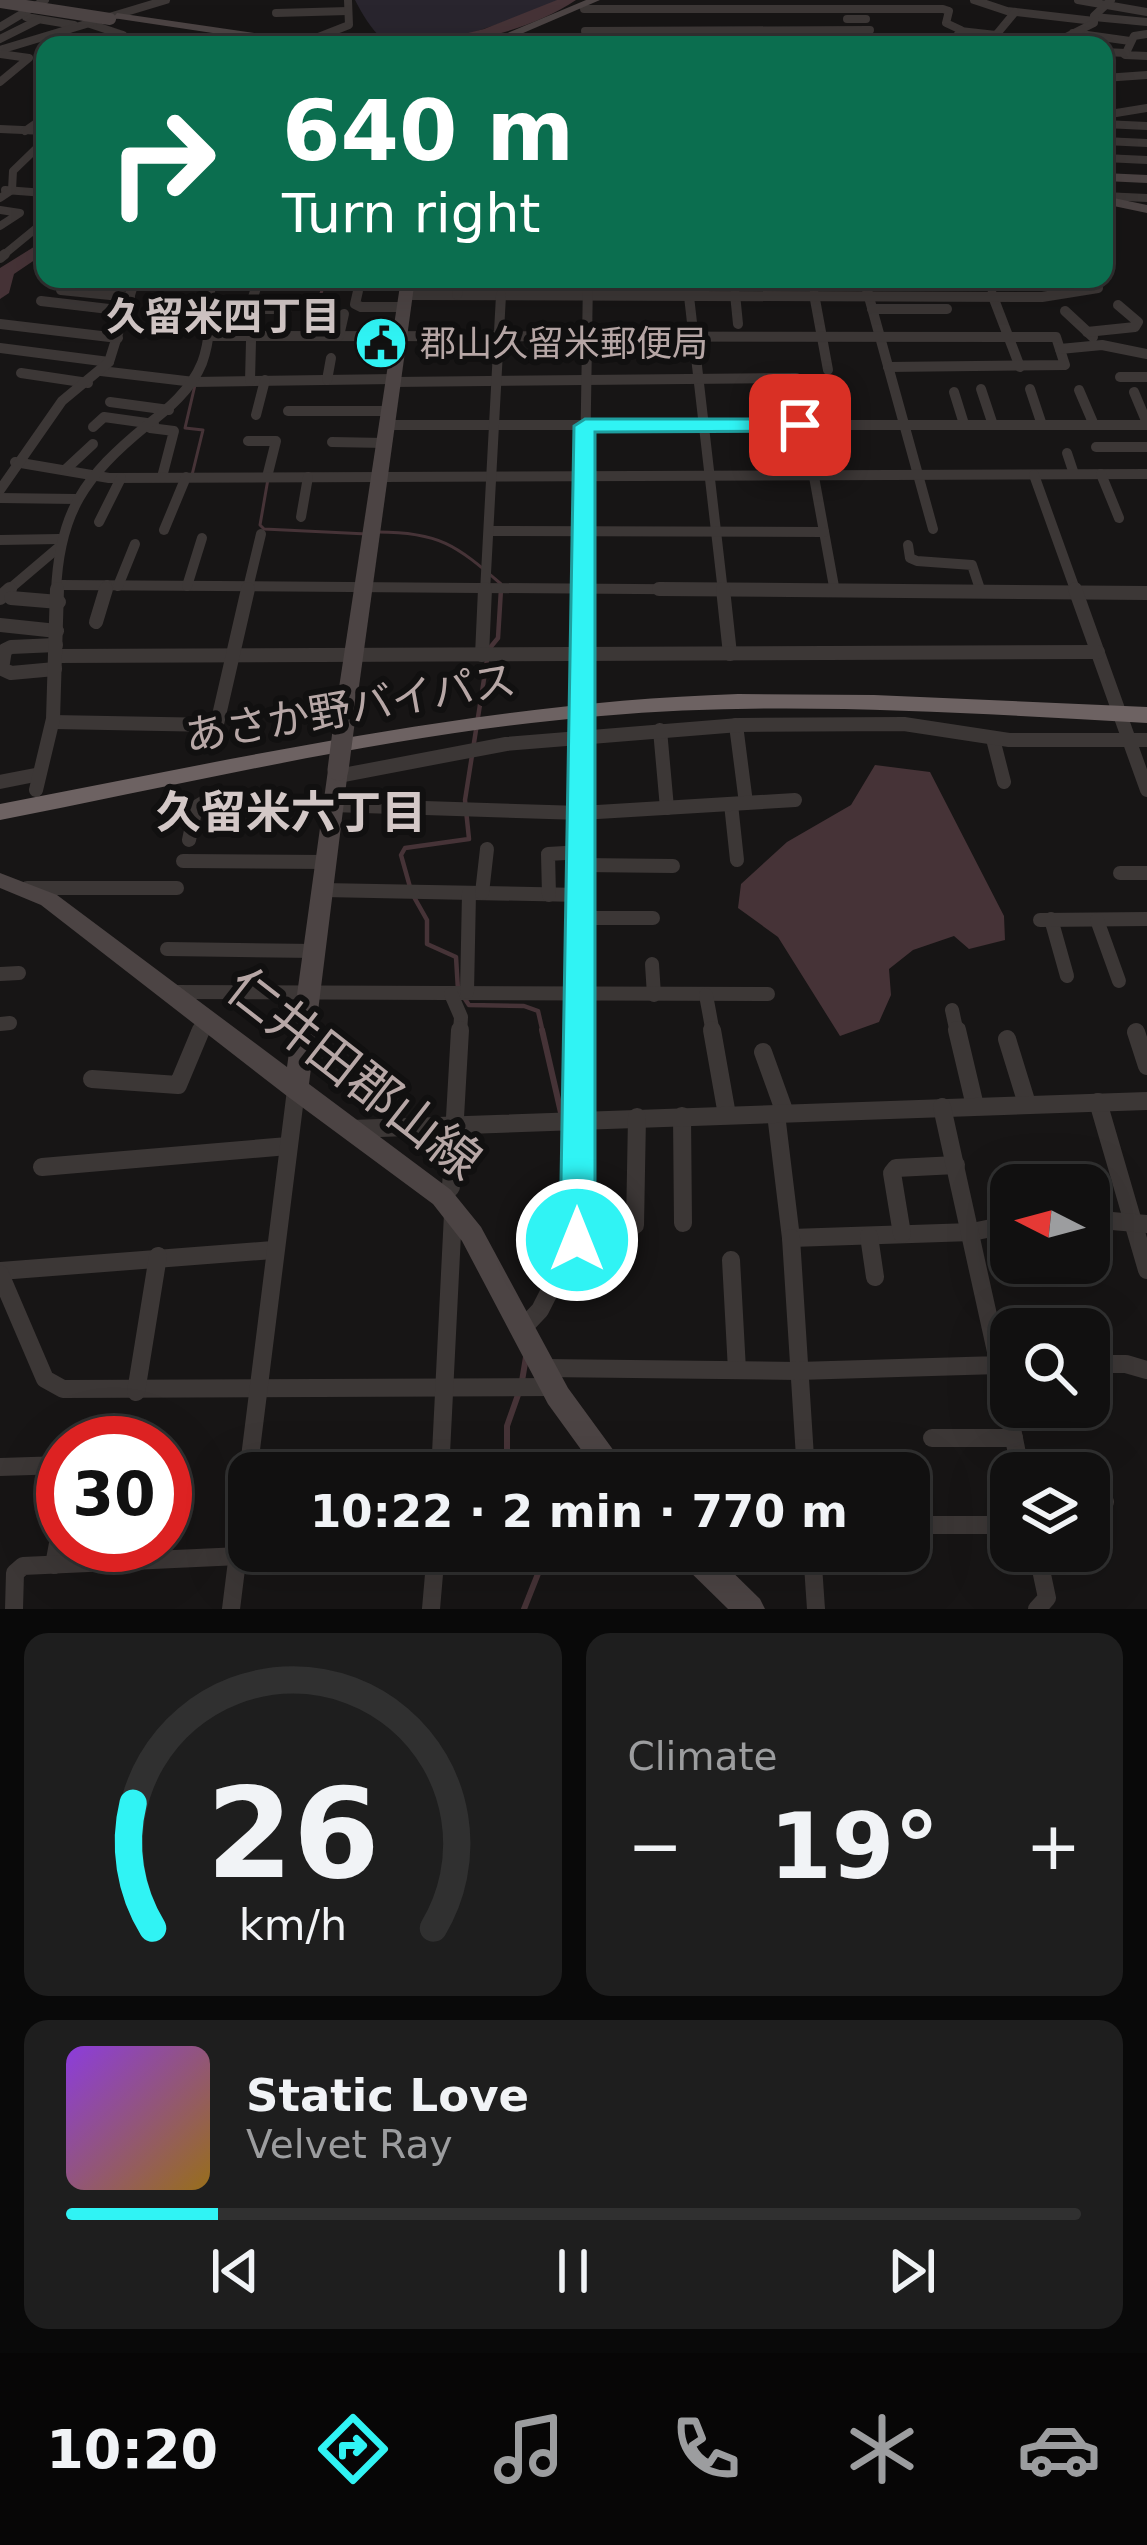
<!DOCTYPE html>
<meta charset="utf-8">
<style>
body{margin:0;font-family:"DejaVu Sans","Noto Sans JP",sans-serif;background:#1e1e1e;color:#f1f3f6;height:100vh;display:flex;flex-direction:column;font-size:45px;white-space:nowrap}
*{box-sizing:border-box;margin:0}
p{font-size:39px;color:#9c9d9f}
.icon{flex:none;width:66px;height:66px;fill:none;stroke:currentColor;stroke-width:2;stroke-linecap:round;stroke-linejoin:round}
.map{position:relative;height:1609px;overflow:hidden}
.side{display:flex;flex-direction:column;gap:24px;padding:24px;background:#090909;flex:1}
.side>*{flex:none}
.guide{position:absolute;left:36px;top:36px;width:1077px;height:252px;border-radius:24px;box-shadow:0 12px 48px #0002,0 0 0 3px #303030;background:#0b6e4f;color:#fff;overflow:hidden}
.needle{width:78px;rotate:276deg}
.tools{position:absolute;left:990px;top:1164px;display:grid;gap:24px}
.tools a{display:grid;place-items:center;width:120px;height:120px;border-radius:24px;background:#111010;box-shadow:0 12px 48px #0002,0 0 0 3px #303030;font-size:60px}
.speed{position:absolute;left:36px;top:1416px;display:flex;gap:24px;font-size:60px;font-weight:700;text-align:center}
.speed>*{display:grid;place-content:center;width:156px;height:156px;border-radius:50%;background:#111010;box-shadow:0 12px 48px #0002,0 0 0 3px #303030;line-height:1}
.speed .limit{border:18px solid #d22;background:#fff;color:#111}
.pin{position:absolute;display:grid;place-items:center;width:102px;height:102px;color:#fff;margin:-51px;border-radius:24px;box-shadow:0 6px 18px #0006}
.me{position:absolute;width:132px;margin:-66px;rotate:0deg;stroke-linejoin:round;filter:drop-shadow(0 0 9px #0008)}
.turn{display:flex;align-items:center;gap:42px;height:252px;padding:0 48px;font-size:54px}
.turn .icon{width:156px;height:156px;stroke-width:2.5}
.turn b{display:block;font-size:84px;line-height:102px}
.big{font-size:90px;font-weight:700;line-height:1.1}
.side .widget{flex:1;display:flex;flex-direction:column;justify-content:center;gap:18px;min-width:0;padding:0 42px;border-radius:24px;background:#1e1e1e}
.side .dial{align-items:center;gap:0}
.dial svg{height:312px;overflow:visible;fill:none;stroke:#303030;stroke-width:7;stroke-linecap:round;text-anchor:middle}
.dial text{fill:#f1f3f6;stroke:none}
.song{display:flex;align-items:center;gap:36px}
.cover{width:144px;height:144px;border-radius:18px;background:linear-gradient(135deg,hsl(270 70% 55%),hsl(40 70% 35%))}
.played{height:12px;border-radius:6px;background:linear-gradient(90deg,#30f3f4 15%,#303030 15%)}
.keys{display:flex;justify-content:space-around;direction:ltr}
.heat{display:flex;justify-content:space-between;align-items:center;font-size:66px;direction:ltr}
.side .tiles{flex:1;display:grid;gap:24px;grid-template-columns:1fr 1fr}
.widget:last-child{grid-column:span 2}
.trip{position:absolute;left:228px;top:1452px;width:702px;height:120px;border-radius:24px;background:#111010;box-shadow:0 12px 48px #0002,0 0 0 3px #303030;font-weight:700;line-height:120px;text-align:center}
.dock{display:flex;height:192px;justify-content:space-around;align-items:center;background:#070606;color:#9c9d9f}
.dock .icon{width:84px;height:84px}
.dock .on{color:#30f3f4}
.dock b{font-size:54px;color:#f1f3f6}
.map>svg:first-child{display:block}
.green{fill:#29252e}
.water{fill:#463337}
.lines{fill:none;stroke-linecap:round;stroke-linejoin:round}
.stream-far2{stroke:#463337;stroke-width:3}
.stream-far1{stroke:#463337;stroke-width:4.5}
.stream{stroke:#463337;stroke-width:6}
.river{fill:#463337;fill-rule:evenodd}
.street-far3{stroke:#3c3736;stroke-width:8}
.street-far2{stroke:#3c3736;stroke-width:10}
.street-far1{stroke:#3c3736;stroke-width:14}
.street{stroke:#3c3736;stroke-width:18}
.secondary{fill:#4c4444;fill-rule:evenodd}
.highway{fill:#6d6262;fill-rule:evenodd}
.street-bridge{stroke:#3c3736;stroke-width:14}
.secondary-bridge-far1{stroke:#4c4444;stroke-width:12}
.secondary-bridge{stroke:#4c4444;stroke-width:21}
.route{fill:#30f3f4;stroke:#1f9e9f;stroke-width:3}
.labels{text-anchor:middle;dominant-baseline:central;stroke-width:12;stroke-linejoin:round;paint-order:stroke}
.far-poi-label{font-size:36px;fill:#b7a7a6;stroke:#111010;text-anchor:start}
.far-neighbourhood-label{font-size:39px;font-weight:bold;fill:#d3c8c7;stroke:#111010}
.street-label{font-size:42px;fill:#b7a7a6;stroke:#111010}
.neighbourhood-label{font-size:45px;font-weight:bold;fill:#d3c8c7;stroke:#111010}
.near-street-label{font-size:51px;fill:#b7a7a6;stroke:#111010}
</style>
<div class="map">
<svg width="1147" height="1609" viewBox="0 0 1147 1609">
<rect width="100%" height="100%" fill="#171515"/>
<path class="green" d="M355,0H559C524,14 416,62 383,39C372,31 361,12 355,0Z"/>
<polygon class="water" points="875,765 930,772 1004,916 1005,940 969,949 954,936 913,950 889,969 891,995 879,1022 840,1036 778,937 738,908 741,884 787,842 851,805"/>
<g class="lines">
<g class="stream-far2">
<polyline points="214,304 214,299 319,299 326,279"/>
<polyline points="192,475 203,430 185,428 195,385"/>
<polyline points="268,479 260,525 264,529 367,534"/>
<path d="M378,532C439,532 456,545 501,584V592"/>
</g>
<g class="stream-far1">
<polyline points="489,649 498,638 501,589"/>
<polyline points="410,887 401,855 405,848 469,839 465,800 487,660"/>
<polyline points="414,897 427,920 427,944 456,957 458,990"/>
<polyline points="465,999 469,1005 524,1006 538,1011 543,1033"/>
</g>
<g class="stream">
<polyline points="542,1030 562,1117"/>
<polyline points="522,1381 526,1357"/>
<polyline points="507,1473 507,1426 519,1392"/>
<polyline points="524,1609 547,1551"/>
</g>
<g class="river">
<path d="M557,0H576C534,28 471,45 421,45L484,29Z"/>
<polygon points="45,240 45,253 14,274 9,293 0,299 0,268"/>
</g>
<g class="street-far3">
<polyline points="974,0 1007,11 1094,21"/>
<polyline points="1078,0 1147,12"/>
<polyline points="584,9 943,9 949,11 946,23 961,30 950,45"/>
<polyline points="276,13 348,11"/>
<polyline points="26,17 74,25"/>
<polyline points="1094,17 1147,22"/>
<polyline points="847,19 866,19"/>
<polyline points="90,24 123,35"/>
<polyline points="0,27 45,0"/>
<polyline points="585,31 870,30"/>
<polyline points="960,31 996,35 1015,12"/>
<polyline points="60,33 95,45"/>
<polyline points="1073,33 1130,41"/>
<polyline points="1147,34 1134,36 1125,55 1147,56"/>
<polyline points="874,38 930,45"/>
<polyline points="0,39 38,20"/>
<polyline points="549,39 550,45"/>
<polyline points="303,43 349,25 348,0"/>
<polyline points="1050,45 1094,23 1094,16 1111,0"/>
<polyline points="0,50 166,0"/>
<polyline points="1104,52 1126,53"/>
<polyline points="0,54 29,58 0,82"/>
<polyline points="1104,78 1147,75"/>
<polyline points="1104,115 1147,108"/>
<polyline points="1104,124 1147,126"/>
<polyline points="0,129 45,131"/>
<polyline points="25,131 45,117"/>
<polyline points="1104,141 1147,143"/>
<polyline points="1104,158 1147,160"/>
<polyline points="5,190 45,193"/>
<polyline points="1104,196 1147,198"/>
<polyline points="0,198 12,190 13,171 45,140"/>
<polyline points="0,210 20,213 0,226"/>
<polyline points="1,257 45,221"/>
</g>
<g class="street-far2">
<polyline points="0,258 5,254"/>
<polyline points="687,279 723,592"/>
<polyline points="864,279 933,529"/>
<polyline points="133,283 210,281"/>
<polyline points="61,290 130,297"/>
<polyline points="358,291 355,304 361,307 405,307"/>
<polyline points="735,294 738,324"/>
<polyline points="814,294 828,370"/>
<polyline points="992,294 1020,367"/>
<polyline points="406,295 1042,297 1098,288 1088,279"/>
<polyline points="457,295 459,281 476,281"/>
<polyline points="41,301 126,311"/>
<polyline points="252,309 287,309"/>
<polyline points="872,309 947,309"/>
<polyline points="1065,311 1093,337"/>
<polyline points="215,312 252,311"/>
<polyline points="0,324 118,338"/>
<polyline points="1087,332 1135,327 1138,322 1118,305"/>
<polyline points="207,336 1056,337 1065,365 888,367"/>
<polyline points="339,336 344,314"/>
<polyline points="0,348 109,362"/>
<polyline points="1060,349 1102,345 1147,354"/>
<polyline points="101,371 194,382 394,379"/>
<polyline points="21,373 88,383"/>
<polyline points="1120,377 1147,377"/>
<polyline points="327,380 331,358"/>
<polyline points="250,381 252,300 259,279"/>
<polyline points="394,382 796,378 835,592"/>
<polyline points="981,389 993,425"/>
<polyline points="1030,389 1042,425"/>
<polyline points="798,390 829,390 836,399"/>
<polyline points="1079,390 1094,425"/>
<polyline points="954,392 964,424"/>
<polyline points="1134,392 1147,423"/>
<polyline points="110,402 169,410"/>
<polyline points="288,411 390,411"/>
<polyline points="256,415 265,380"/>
<polyline points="388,425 1147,425"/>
<polyline points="93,427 104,417 154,424"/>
<polyline points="150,428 174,431 162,477"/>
<polyline points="248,441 276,441 267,477"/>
<polyline points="332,442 385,443"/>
<polyline points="1096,447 1147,447"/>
<polyline points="1067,453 1074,474"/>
<polyline points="15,462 109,478 1147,474"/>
<polyline points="65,470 93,444"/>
<polyline points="1101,474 1119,518"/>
<polyline points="1034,475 1076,592"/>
<polyline points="0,490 62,401 109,362 135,279"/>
<polyline points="0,498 76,499"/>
<polyline points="301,517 308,477"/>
<polyline points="99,522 121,478"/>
<polyline points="164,530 186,477"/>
<polyline points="491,531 824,532"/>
<polyline points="0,540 59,539"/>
<polyline points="908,545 910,558 917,561 972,565 981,592"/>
<polyline points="60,585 1066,592"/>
<polyline points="118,586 135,544"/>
<polyline points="187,586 202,538"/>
<polyline points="6,592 59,547"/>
<path d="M56,592C59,512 85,476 146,426C168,409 191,390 202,363C212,336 210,307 210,279"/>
<polyline points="105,592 107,585"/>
<polyline points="247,592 261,534"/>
<polyline points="485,592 501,295"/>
<polyline points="583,592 588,279"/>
</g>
<g class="street-far1">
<polyline points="659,589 1147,593"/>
<polyline points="723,589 730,654"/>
<polyline points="1075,589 1147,790"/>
<polyline points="0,598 10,589"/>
<polyline points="11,598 59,602"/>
<polyline points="96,622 106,589"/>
<polyline points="0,625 57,631"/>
<polyline points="482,655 485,589"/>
<polyline points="56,656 1098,652"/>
<polyline points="55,669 11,673 2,669 5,650 11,647 56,645"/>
<polyline points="581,678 583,589"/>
<polyline points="53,722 216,725"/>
<polyline points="736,725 746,803"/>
<polyline points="660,730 667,808"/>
<polyline points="214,737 248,589"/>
<polyline points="993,739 1004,782"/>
<polyline points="338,776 506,744 739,725 904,724 1009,740 1147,740"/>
<polyline points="0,782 35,775"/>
<polyline points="36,790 53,719 57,589"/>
<polyline points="731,804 737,860"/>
<polyline points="189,840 196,807 206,801 581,813 795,800"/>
<polyline points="183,861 327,862"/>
<polyline points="582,865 673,866"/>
<polyline points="1120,873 1147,873"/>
<polyline points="27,888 177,888"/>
<polyline points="323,890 581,895"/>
<polyline points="482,893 487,849"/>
<polyline points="549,895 548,854 582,852"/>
<polyline points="581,918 653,918"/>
<polyline points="1051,919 1067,976"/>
<polyline points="1040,920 1147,919"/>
<polyline points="1097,920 1119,981"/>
<polyline points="167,949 315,951"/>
<polyline points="652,964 654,995"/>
<polyline points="0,974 19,973"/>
<polyline points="172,992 768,994"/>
<polyline points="467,992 469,893"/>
<polyline points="451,994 461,1017 460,1033"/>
<polyline points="706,995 713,1033"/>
<polyline points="952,1010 957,1033"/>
<polyline points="0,1024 10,1023"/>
<polyline points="198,1033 211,1023"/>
<polyline points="578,1033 579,734"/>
</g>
<g class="street">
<polyline points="712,1030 727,1115"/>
<polyline points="957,1030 975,1106"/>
<polyline points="1136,1032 1147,1066"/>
<polyline points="1007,1039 1027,1104"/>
<polyline points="763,1052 785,1113"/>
<polyline points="92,1079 178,1085 201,1030"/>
<polyline points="1098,1102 1147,1270"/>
<polyline points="776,1114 791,1238 972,1232 1011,1224"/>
<polyline points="682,1116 683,1223"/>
<polyline points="351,1129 1147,1101"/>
<polyline points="42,1167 288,1146"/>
<polyline points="442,1197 451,1187 460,1030"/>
<polyline points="1089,1219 1147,1224"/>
<polyline points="635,1225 637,1117"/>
<polyline points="902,1234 892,1173 896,1168 956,1165"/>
<polyline points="869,1236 875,1277"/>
<polyline points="791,1238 806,1473"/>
<polyline points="731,1260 737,1370"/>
<polyline points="0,1271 273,1250"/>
<polyline points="0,1274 45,1379 63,1389 554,1387"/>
<polyline points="522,1329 540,1310 578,1235 578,1030"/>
<polyline points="1089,1364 1126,1364 1147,1370"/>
<polyline points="1011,1365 999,1365 1021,1473"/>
<polyline points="544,1368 798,1371 999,1365 942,1107"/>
<polyline points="136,1392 158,1256"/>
<polyline points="932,1438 1014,1438"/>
<polyline points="0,1467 63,1465"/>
<polyline points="440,1473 453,1214"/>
<polyline points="1089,1502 1105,1502"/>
<polyline points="909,1525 1011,1525"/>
<polyline points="812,1551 816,1609"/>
<polyline points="1037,1551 1047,1598 1037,1609"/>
<polyline points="54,1565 63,1517"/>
<polyline points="14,1609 15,1573 23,1566 345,1551"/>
<polyline points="231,1609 296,1090"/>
<polyline points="431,1609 436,1551"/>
</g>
<g class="secondary">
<polygon points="586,0 600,0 495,45 479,45"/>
<polygon points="117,13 316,42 322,45 293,45 113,18"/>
<polygon points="1104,173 1147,175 1147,183 1104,181"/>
<polygon points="1104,196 1147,205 1147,213 1104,204"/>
<polygon points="401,279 415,279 357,701 347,707 337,701"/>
<polygon points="338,764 348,770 309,1084 451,1190 481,1227 568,1388 630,1473 598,1473 548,1404 462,1241 433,1204 287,1096 41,905 0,888 0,873 57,895 287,1067 328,770"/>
<polygon points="675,1551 711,1551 760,1599 765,1609 728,1609 679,1561"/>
</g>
<path class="highway" d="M738,694L874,695L1147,707V723C965,713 783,700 601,716C398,733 199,781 0,820V804C245,757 487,702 738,694Z"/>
<polyline class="street-bridge" points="579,729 581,678"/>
<polyline class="secondary-bridge-far1" points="0,2 110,19"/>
<polyline class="secondary-bridge" points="338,770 347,701"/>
</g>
<polygon class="route" points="585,419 800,419 811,425 800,431 595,432 595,1240 589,1250 577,1254 565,1250 560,1240 574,426"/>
<defs>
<g id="civic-disc" transform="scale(2.7)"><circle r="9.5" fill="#30f3f4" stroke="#111010"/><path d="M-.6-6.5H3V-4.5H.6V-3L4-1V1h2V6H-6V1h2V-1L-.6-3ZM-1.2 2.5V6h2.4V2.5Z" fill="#111"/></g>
</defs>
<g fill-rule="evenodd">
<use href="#civic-disc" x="381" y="343"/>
</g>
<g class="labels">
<g class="far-poi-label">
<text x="420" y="343">郡山久留米郵便局</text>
</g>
<g class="far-neighbourhood-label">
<text x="223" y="316">久留米四丁目</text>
</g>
<g class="street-label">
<text transform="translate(350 708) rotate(-10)">あさか野バイパス</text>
</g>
<g class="neighbourhood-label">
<text x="291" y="812">久留米六丁目</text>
</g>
<g class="near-street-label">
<text transform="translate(354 1074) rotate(38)">仁井田郡山線</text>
</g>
</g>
</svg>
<div class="tools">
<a><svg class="needle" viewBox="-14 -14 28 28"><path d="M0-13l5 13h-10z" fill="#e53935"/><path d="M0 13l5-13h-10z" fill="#9c9d9f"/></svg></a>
<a><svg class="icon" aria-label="search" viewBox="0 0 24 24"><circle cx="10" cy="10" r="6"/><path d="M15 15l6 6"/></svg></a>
<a><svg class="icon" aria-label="layers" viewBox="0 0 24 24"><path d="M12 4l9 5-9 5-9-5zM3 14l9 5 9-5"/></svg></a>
</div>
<div class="speed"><div class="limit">30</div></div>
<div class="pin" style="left:800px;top:425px;background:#d93025"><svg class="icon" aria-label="arrive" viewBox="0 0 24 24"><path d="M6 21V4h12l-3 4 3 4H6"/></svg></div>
<svg class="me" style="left:577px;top:1240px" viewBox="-20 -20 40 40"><circle r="17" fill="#30f3f4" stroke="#fff" stroke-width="3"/><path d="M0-11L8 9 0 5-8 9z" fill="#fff"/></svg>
<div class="trip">10:22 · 2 min · 770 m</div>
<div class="guide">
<div class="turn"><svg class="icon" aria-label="right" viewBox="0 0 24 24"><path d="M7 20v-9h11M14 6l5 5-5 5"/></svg><div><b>640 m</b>Turn right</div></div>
</div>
</div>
<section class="side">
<div class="tiles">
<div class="widget dial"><svg viewBox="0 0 100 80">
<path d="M14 69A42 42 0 1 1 86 69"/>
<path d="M14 69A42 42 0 0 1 9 37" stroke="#30f3f4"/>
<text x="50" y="56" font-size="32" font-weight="700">26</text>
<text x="50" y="72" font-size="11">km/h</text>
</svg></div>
<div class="widget"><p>Climate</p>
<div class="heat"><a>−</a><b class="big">19°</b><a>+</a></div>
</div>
<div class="widget">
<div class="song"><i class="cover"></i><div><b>Static Love</b><p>Velvet Ray</p></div></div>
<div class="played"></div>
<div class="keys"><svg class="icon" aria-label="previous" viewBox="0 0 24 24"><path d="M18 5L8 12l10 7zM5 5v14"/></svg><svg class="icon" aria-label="pause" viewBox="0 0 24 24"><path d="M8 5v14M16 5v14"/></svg><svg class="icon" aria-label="next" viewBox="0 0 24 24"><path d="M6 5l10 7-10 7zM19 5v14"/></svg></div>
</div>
</div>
</section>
<nav class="dock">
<b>10:20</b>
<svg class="icon on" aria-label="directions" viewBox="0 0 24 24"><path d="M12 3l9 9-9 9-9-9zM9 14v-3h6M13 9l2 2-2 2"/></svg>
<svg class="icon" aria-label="music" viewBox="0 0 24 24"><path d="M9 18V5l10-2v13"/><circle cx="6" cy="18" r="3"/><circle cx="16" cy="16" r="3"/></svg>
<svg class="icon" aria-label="phone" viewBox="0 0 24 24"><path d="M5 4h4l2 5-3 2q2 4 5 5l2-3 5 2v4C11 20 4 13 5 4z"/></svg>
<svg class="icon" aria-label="climate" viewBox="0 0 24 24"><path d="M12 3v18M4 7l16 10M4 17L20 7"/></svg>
<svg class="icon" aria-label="car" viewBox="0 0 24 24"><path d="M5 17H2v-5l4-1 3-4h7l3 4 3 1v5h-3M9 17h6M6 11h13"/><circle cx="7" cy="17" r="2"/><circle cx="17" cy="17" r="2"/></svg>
</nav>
